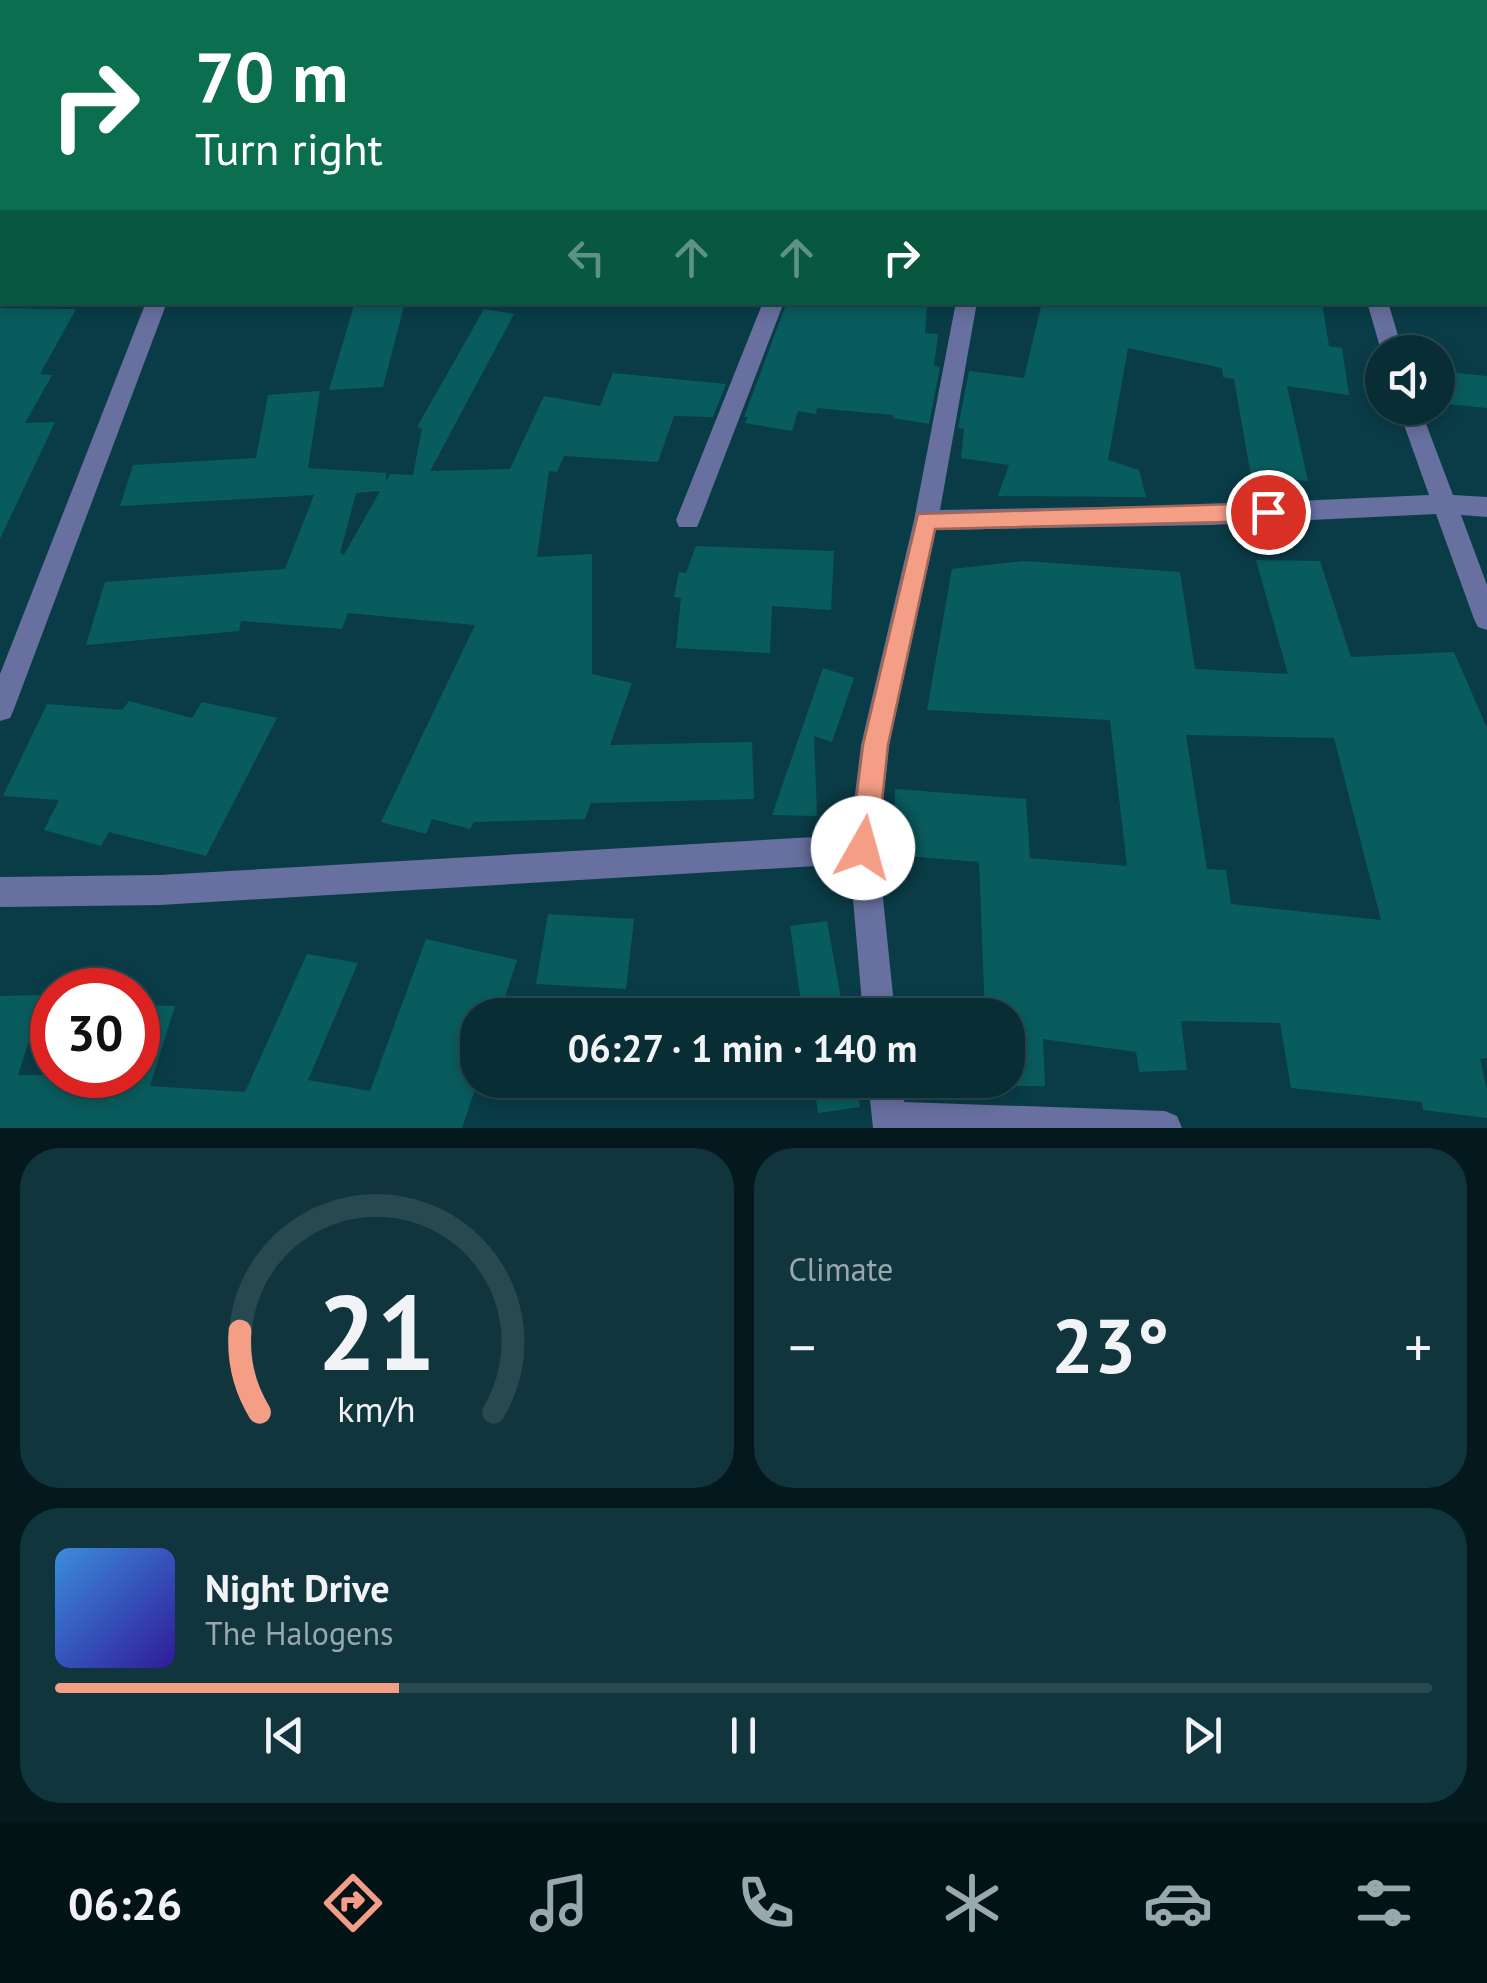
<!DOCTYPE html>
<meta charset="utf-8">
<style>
body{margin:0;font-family:"PT Sans",sans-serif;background:#11353d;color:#f1f3f6;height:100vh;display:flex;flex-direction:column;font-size:38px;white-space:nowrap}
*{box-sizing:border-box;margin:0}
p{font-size:32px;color:#98a8ad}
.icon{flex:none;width:55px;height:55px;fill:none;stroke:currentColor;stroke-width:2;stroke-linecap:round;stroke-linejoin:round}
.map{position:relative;height:1128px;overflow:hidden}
.side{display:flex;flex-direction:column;gap:20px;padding:20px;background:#04191d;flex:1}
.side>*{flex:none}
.banner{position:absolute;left:0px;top:0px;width:1488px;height:305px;box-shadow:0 5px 15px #0003,0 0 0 2px #294950;background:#0b6e4f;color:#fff;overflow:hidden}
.buttons{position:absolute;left:1365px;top:335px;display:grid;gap:20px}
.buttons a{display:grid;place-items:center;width:90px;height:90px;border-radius:50%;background:#082d35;box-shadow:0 5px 15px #0003,0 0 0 2px #294950;font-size:50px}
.speed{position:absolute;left:30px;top:968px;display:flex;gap:20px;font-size:50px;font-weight:700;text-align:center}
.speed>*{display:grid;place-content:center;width:130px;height:130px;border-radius:50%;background:#082d35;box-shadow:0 5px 15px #0003,0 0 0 2px #294950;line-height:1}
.speed .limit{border:15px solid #d22;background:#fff;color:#111}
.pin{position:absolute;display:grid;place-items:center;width:85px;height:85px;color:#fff;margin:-42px;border:5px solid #fff;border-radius:50%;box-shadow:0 2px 10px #0007}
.me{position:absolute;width:110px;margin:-55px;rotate:7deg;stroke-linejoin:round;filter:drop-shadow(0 0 8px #0008)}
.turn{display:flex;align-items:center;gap:35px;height:210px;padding:0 30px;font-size:45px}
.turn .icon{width:130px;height:130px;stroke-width:2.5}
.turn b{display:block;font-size:70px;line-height:85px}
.lanes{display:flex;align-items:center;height:95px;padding:0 30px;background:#0003;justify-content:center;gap:50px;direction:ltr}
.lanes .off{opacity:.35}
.big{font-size:75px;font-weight:700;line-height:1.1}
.side .widget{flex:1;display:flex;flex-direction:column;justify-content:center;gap:15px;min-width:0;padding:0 35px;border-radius:40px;background:#11353d}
.side .dial{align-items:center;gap:0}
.dial svg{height:260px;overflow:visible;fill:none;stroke:#294950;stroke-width:7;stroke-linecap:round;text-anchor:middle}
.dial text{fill:#f1f3f6;stroke:none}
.song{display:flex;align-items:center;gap:30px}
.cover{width:120px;height:120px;border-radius:15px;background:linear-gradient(135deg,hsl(210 70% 55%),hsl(250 70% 35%))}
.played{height:10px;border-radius:5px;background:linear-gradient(90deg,#f49e86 25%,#294950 25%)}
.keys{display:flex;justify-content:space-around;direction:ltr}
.heat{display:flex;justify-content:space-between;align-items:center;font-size:55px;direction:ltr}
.side .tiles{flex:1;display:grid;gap:20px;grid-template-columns:1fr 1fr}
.widget:last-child{grid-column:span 2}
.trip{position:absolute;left:460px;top:998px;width:565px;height:100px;border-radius:40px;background:#082d35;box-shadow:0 5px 15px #0003,0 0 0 2px #294950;font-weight:700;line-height:100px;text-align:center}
.tab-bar{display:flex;height:160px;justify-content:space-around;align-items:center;background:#031215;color:#98a8ad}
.tab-bar .icon{width:70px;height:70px}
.tab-bar .on{color:#f49e86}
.tab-bar b{font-size:45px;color:#f1f3f6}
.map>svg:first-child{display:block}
.building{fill:#095c5e;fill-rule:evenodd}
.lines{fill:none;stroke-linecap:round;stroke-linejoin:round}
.minor{fill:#6870a0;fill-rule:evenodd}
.route{fill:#f49e86;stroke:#9f6757;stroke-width:2.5}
</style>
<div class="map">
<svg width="1487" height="1128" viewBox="0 0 1487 1128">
<rect width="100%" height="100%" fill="#0a3c47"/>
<g class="building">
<polygon points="355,302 405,302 383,387 329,390"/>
<polygon points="787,302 927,305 925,333 938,334 934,366 940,367 929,424 893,418 893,415 817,408 816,414 798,411 792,431 745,423 748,417 744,417"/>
<polygon points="1042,302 1322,302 1329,346 1342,348 1349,395 1287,386 1308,481 1251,476 1234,379 1223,377 1222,368 1128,348 1108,460 1139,470 1146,497 998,496 1009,465 961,458 964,429 958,428 969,371 1024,378"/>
<polygon points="0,308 76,309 40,374 52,375 25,423 55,422 0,539"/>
<path d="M484,309L514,314L430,471L510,469L544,396L600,406L613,373L726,384L713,417L674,416L658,462L564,456L557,472L549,471L537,557L592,554V674L632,683L610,745L752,742L754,799L591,803L585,819L474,822L470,829L432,819L426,834L381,822L475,625L348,613L342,629L241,621L239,631L86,645L105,582L285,569L314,495L120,506L133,465L256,458L268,395L320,391L308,468L386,473V481L390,474L413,475L422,428L417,427ZM380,491L344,555L340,553L356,493Z"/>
<polygon points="1438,371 1487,376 1487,408 1438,403"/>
<polygon points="696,546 834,551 831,610 772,606 770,653 676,648 681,598 674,597 679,572 686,573"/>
<path d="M1256,560L1320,561L1351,657L1454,652L1487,728V1058L1480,1059L1487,1090V1118L1423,1110L1422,1102L1291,1088L1280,1023L1181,1021L1187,1070L1139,1072L1136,1052L1043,1039L1045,1086H1008V1015H985L979,862L895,855V789L1026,799L1030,858L1127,866L1110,720L927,710L952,569L1025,561L1180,572L1195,669L1288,674ZM1186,735L1334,738L1381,920L1231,904L1226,870L1207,869Z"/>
<polygon points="823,668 854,678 832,742 814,736 817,816 772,815"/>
<polygon points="129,701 192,718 202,702 277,718 206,856 109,832 101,846 44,830 59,800 3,796 47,704 122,710"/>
<polygon points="548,914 634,919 626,989 536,984"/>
<polygon points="827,921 844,1015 803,1015 790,926"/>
<polygon points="426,939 517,960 499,1015 478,1015 478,1080 462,1128 0,1128 0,996 44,995 18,1075 138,1075 138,1005 175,1006 150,1086 245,1092 307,954 358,963 308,1080 370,1091"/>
<polygon points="813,1080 855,1080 860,1107 818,1113"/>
</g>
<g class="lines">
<g class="minor">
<rect x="966" y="0" width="16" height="2"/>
<polygon points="1351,0 1367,0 1368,2 1352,2"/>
<rect x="1485" y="234" width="2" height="14"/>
<polygon points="146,302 167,302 14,709 10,718 0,721 0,674"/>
<polygon points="763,302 784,302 700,520 697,527 679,527 676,520"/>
<polygon points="956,302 977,302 940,510 1211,505 1429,495 1398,408 1420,408 1453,495 1487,497 1487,517 1461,515 1487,585 1487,630 1478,627 1474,619 1436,514 1211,525 936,530 889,745 878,849 895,1015 863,1015 850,864 160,905 0,907 0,877 160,875 850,835 861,745 914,520"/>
<polygon points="1367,302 1388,302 1403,352 1382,354"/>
<polygon points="868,1080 902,1080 904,1102 1165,1111 1177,1116 1182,1128 873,1128"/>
</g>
</g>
<polygon class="route" points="1268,503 1279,512 1268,521 935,529 888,745 877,848 873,858 863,862 854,858 850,848 863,745 918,514"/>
</svg>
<div class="buttons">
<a><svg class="icon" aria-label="sound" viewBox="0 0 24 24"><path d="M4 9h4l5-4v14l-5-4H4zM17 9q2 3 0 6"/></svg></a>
</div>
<div class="speed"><div class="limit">30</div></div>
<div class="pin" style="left:1268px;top:512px;background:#d93025"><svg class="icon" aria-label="arrive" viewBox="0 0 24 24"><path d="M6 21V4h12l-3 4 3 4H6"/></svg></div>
<svg class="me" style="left:863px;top:848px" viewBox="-20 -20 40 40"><circle r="19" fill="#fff"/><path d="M0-13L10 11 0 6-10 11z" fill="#f49e86"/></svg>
<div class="trip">06:27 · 1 min · 140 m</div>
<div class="banner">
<div class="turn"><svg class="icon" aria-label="right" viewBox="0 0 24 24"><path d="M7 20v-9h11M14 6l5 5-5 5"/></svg><div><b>70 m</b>Turn right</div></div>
<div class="lanes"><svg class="icon off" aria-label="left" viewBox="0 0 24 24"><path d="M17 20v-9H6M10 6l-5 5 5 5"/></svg><svg class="icon off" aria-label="ahead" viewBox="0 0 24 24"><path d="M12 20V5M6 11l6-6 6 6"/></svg><svg class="icon off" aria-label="ahead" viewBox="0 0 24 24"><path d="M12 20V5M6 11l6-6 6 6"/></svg><svg class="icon" aria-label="right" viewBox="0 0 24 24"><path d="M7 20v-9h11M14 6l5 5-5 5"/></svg></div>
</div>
</div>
<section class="side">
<div class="tiles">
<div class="widget dial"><svg viewBox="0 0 100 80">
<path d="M14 69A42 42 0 1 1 86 69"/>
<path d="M14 69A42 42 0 0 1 8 44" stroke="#f49e86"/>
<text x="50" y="56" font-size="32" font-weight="700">21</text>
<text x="50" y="72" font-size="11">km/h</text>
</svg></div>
<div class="widget"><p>Climate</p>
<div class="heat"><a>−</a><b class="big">23°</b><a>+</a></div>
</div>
<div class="widget">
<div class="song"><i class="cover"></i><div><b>Night Drive</b><p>The Halogens</p></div></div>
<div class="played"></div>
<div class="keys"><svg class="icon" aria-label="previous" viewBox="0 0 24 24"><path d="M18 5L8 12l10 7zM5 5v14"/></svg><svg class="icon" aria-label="pause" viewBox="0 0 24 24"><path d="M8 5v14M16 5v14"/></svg><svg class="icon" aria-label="next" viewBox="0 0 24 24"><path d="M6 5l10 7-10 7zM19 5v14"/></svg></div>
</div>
</div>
</section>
<nav class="tab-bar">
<b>06:26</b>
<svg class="icon on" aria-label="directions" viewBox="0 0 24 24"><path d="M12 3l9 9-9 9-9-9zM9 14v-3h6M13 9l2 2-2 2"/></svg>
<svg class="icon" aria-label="music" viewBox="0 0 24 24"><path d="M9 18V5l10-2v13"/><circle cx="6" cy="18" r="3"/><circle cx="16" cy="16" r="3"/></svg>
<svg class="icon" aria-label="phone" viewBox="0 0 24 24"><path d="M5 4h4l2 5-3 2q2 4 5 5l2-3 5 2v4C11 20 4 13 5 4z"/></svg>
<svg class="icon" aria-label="climate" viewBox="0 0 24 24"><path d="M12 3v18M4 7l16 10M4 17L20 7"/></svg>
<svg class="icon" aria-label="car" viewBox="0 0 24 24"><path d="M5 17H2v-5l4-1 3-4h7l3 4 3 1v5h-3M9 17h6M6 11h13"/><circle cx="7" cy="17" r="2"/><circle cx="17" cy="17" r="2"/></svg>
<svg class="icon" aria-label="filters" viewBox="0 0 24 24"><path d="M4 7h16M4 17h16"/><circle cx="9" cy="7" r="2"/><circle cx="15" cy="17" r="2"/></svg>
</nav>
